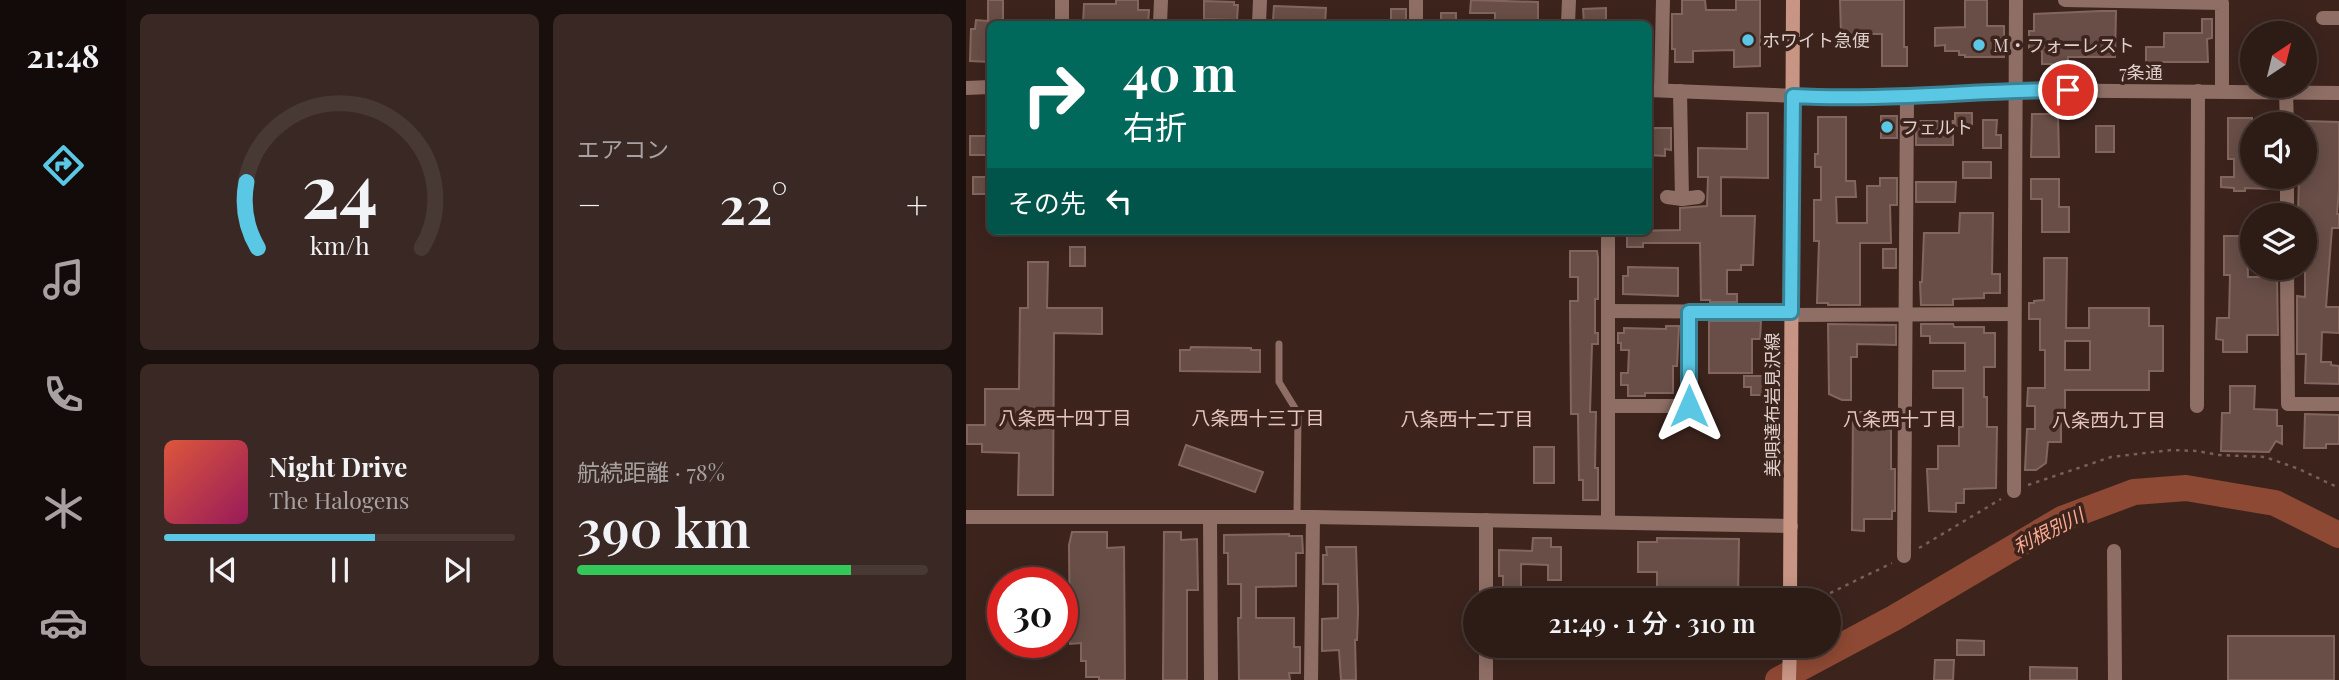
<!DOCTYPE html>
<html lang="ja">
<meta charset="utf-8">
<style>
body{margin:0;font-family:"Playfair Display","Noto Sans JP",serif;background:#392823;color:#f1f3f6;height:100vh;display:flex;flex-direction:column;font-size:26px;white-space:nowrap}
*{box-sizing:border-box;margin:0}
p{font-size:23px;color:#a7a1a1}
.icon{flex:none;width:38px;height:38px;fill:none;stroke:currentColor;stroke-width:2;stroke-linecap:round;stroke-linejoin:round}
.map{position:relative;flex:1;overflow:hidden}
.drawer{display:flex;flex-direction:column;gap:14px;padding:14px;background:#190f0c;width:840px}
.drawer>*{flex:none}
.guide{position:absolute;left:21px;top:21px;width:665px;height:214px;border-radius:10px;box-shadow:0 4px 18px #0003,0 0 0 2px #483935;background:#00695c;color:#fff;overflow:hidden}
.needle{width:46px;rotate:35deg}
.fabs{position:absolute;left:1274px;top:21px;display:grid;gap:14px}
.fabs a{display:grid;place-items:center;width:77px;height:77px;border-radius:50%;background:#2d1b16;box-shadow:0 4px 18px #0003,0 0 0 2px #483935;font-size:35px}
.speed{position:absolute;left:21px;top:567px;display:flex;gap:14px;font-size:35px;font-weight:700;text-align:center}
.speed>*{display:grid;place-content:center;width:91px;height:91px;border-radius:50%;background:#2d1b16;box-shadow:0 4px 18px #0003,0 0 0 2px #483935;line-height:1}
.speed .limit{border:10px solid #d22;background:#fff;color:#111}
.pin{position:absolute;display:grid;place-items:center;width:60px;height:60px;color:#fff;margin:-30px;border:4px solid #fff;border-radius:50%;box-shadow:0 2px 7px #0007}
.me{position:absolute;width:77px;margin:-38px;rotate:0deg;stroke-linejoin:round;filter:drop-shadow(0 0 5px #0008)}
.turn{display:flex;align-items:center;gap:24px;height:147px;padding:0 21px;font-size:32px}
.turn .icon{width:91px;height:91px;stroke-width:2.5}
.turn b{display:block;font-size:49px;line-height:60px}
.then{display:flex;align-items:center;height:66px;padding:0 21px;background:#0003;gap:14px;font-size:26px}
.big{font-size:52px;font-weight:600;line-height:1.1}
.drawer .card{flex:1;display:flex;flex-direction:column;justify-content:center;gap:10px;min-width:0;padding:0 24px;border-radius:10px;background:#392823}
.drawer .dial{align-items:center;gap:0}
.dial svg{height:182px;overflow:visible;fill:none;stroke:#483935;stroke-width:7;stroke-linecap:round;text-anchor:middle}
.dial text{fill:#f1f3f6;stroke:none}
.song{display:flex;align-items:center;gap:21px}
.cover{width:84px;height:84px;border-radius:10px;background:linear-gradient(135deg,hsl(10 70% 55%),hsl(330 70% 35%))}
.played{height:7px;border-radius:4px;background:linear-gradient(90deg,#5ac8e5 60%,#483935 60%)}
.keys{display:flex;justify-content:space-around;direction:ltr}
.heat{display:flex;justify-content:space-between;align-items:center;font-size:38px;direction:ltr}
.charge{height:10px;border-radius:5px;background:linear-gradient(90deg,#34c759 78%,#483935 0)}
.drawer .tiles{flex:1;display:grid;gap:14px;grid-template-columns:repeat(2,1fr)}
.trip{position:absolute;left:497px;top:588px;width:378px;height:70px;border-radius:35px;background:#2d1b16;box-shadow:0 4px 18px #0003,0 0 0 2px #483935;font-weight:600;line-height:70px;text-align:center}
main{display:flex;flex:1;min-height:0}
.dock{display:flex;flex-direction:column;width:126px;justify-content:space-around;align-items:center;background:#120b09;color:#a7a1a1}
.dock .icon{width:49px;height:49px}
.dock .active{color:#5ac8e5}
.dock b{font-size:32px;color:#f1f3f6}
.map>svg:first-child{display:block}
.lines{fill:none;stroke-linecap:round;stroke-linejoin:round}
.river{stroke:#8e4934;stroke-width:26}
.building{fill:#684e46;stroke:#82665e;stroke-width:2;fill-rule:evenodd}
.path{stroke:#75605a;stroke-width:2.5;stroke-dasharray:3.5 5;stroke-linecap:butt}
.service{stroke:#8f6f65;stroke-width:7}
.minor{stroke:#8f6f65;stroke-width:14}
.tertiary{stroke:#8f6f65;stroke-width:14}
.secondary{stroke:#c89484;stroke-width:14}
.route-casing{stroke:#3a8295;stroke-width:18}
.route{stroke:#5ac8e5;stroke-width:12}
.poi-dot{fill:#5ac8e5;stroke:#3c241d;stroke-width:2.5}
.labels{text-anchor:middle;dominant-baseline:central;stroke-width:7;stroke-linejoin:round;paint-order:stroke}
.poi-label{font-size:18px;fill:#dfcfcb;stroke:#3c241d;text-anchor:start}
.street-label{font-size:18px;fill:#dfcfcb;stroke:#3c241d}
.neighbourhood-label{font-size:19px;fill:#e5c5bc;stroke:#3c241d}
.water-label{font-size:19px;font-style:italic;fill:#fcaa91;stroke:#3c241d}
</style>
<main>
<nav class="dock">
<b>21:48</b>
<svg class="icon active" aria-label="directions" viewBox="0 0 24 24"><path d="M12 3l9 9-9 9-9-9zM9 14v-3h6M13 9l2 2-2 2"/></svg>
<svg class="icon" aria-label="music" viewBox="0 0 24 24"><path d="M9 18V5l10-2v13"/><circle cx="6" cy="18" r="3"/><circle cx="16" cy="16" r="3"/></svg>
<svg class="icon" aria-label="phone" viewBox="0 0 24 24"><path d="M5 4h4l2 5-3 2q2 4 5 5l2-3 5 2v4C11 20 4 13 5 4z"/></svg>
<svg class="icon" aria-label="climate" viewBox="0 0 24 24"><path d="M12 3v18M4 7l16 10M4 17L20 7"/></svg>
<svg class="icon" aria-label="car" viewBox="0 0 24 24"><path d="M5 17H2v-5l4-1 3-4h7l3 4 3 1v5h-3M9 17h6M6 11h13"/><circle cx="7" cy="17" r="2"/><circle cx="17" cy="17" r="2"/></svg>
</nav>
<section class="drawer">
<div class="tiles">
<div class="card dial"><svg viewBox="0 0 100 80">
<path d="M14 69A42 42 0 1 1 86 69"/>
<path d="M14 69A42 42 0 0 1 9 40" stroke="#5ac8e5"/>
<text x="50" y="56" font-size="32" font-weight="700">24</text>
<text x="50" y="72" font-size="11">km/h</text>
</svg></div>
<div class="card"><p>エアコン</p>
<div class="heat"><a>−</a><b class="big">22°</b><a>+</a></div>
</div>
<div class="card">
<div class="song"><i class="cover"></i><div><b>Night Drive</b><p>The Halogens</p></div></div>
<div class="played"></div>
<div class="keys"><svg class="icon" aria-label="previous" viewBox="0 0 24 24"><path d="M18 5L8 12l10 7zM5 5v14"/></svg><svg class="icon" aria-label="pause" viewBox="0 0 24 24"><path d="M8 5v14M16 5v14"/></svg><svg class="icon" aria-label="next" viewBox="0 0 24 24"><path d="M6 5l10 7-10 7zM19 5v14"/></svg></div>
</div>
<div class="card"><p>航続距離 · 78%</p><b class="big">390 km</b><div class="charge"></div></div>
</div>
</section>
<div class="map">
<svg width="1373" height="680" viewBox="0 0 1373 680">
<rect width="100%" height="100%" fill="#3c241d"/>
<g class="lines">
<polyline class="river" points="812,680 928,618 1096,519 1168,492 1220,488 1309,503 1373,535"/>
</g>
<g class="building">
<polygon points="22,0 37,0 37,24 24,24 24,62 4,61 5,29 9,29 10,20 22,21"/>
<polygon points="150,0 172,0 172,10 183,10 182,24 117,23 118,4 150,4"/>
<polygon points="505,0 572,2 572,24 529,24 529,13 504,13"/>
<polygon points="716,0 739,0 740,10 770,10 770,0 794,0 794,66 768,67 768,50 727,51 727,62 709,62 709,49 706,49 706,14 716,14"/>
<polygon points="874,0 938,0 938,47 941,47 941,66 916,66 916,34 875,34"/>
<polygon points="999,0 1021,0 1021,26 1038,26 1038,57 999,57 999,55 993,55 993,51 979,51 979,45 969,46 969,28 999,27"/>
<polygon points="238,1 268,2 268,5 272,5 271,20 238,19"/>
<polygon points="308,6 360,8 359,24 316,23 316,21 307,20"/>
<polygon points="640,8 640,21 636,21 636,24 618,24 617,9"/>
<rect x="425" y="9" width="15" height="15"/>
<polygon points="1134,11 1150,11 1149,57 1102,57 1102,64 1076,64 1076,51 1063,51 1063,31 1068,31 1068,14"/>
<rect x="475" y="13" width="15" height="11"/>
<polygon points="1236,19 1246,19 1246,38 1241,39 1242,62 1195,62 1195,70 1180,70 1180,47 1198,47 1198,33 1236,33"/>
<polygon points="781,113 802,113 802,178 755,177 755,216 789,216 787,265 775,265 775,270 761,270 761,294 771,294 771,302 744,302 744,300 735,300 734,243 677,243 677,247 661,247 661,231 714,230 714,208 741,206 742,177 732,177 732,148 781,149"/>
<rect x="989" y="113" width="17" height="13"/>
<polygon points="1066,114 1092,114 1093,157 1065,157"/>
<rect x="915" y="116" width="16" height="22"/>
<polygon points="852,117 880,117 880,181 889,181 890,197 870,197 871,223 901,223 901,186 914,186 914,178 931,178 931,205 924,205 925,243 894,243 894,305 862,305 862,303 851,303 853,241 848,241 848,200 855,200 855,167 849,167 849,154 852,154"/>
<polygon points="1262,118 1286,118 1286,177 1307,177 1307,189 1279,188 1279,191 1268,191 1268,188 1255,187 1255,177 1268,177 1268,159 1262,159"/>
<polygon points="1017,120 1031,120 1030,135 1035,135 1035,148 1017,148"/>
<rect x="950" y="121" width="37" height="24"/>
<polygon points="1339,121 1373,122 1373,190 1371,214 1373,214 1373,228 1366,228 1360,307 1373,307 1373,333 1356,332 1355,362 1365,362 1365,365 1373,366 1373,384 1339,383 1340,354 1331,354 1331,296 1339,297 1339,213 1332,213 1333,177 1339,177"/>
<rect x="1130" y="126" width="18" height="26"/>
<polygon points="682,128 705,128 705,150 699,149 699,156 682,155"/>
<rect x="4" y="136" width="20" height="19"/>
<rect x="997" y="162" width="28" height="16"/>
<rect x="7" y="177" width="17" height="17"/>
<polygon points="1065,179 1093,179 1093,207 1103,207 1103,232 1076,232 1076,199 1065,199"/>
<polygon points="950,182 990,182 989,202 950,202"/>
<polygon points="994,213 1027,213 1026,274 1034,274 1034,293 1018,293 1018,298 987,299 987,305 955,305 954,282 956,282 958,233 993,233"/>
<polygon points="1258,236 1281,236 1282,277 1311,277 1312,335 1281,335 1281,352 1257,352 1257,340 1250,339 1251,318 1263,318 1264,275 1258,275"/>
<rect x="104" y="247" width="15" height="19"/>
<rect x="917" y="249" width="13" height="19"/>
<polygon points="604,251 631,251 632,258 632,299 629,299 629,333 632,333 632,344 626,344 624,412 630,412 629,468 632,468 632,500 617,500 617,480 613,480 612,414 605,414 604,301 612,301 612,277 604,277"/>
<path d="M1078,258H1101L1100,328H1123V308H1183V326H1197V371H1183V390H1099V423H1095V442H1082L1080,463L1070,470H1059L1061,429H1069V406H1061L1062,388H1079V350H1074V319H1063V303H1068V301L1078,300ZM1099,341H1124V370H1099Z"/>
<polygon points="62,262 82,262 81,308 136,308 136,334 88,333 87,495 52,495 53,453 16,452 16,444 1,444 1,425 19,425 19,389 53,389 54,308 62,308"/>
<polygon points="662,267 712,268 712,296 657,294 657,276 662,276"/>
<polygon points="743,321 795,321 794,339 786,339 786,373 743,373"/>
<polygon points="862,324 930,325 930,345 891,344 891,357 885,357 885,400 876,400 863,394"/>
<polygon points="955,324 987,324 988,327 1018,327 1018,333 1029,333 1029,367 1018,367 1018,397 1021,397 1021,427 1031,427 1030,488 998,489 998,503 990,503 990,512 963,511 961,469 972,469 972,446 993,446 993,427 997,427 997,388 967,388 967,371 999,371 999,343 964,343 964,336 955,336"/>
<polygon points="700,326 713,326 711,366 707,366 707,393 679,393 679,396 662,396 662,385 655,385 655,373 662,373 663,350 655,350 655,343 652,343 652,333 658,333 658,328 700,329"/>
<polygon points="225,347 285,348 285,350 294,350 294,372 214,371 214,350 224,350"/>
<polygon points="778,376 800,376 800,395 785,395 785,387 778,387"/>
<polygon points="1264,386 1289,386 1288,409 1311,410 1311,426 1316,426 1316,444 1310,441 1303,452 1255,451 1256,413 1264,413"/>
<polygon points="887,412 902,412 902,421 925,421 925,469 929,469 929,511 926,511 926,519 898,519 898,531 886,530"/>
<polygon points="1339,414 1373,415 1373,444 1360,444 1360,448 1338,448"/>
<polygon points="220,445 297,472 289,492 213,465"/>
<rect x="568" y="447" width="20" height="36"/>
<polygon points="106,532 141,532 141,548 158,547 159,680 133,680 133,677 120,677 120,661 115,661 115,643 104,644 103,545"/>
<polygon points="198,532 215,532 215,540 231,539 232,590 221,590 221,680 197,680"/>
<polygon points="323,534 323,536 336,536 337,553 330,553 330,586 290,587 290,618 328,618 328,647 334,647 334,673 323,673 324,680 273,680 272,618 275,618 275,584 262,584 262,553 258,553 258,535"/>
<polygon points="567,538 585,538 585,547 595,547 595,580 582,580 582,565 555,564 555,587 537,587 537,576 533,576 533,550 566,551"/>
<polygon points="691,538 773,539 772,598 722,597 722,600 691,600 691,572 672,572 672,542 691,542"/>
<polygon points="360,547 390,547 392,611 391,640 389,640 390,680 375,680 373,650 356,651 356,619 372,618 372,584 357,584 357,555 361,555"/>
<rect x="1262" y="636" width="106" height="44"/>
<polygon points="991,640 1018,641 1018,655 991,655"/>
<polygon points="969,660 988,660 987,680 968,680"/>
<polygon points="1064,667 1111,668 1111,680 1064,680"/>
</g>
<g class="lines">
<g class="path">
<polyline points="1062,485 1145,457 1205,450 1231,451 1253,455 1299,457 1333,469 1373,488"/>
<polyline points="953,548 1035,499"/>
<polyline points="840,600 852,599 926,563"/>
</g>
<polyline class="service" points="313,344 313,382 332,413 331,517"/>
<g class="minor">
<polyline points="96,0 96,24"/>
<polyline points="1099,0 1256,3 1256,91"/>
<polyline points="1357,18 1373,18"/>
<polyline points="194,24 195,0"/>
<polyline points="293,24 294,0"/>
<polyline points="450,24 450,0"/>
<polyline points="602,24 603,0"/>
<polyline points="695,90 697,0"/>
<polyline points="714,91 716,199"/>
<polyline points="1320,93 1321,124"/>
<polyline points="1321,177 1321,215"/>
<polyline points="701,197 716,199 732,197"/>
<polyline points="1321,268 1322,404 1373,404"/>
<polyline points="643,311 825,312"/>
<polyline points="825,315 1048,314"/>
<polyline points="643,406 723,406 723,312"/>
<polyline points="1231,406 1232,91"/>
<polyline points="1048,491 1050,0"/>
<polyline points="244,518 245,680"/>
<polyline points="642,522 642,231"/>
<polyline points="1148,551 1149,680"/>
<polyline points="938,556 941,97"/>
<polyline points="520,600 520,520"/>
<polyline points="345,680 347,517"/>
<polyline points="520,680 520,646"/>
</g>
<g class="tertiary">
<polyline points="0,88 24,87"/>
<polyline points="682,90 857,97 941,97 1050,90 1373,93"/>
<polyline points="0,517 347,517 825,526"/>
</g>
<g class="secondary">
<polyline points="824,600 827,0"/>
<polyline points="823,680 824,646"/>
</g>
</g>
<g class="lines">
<g class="route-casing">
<path id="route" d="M723,406V312H825L827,96C919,101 1010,90 1102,90"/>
</g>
<use href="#route" class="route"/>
</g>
<g class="poi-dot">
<circle cx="782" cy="40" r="7"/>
<circle cx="1013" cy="45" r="7"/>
<circle cx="921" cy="127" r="7"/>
</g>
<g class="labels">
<g class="poi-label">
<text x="796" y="40">ホワイト急便</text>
<text x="1027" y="45">M・フォーレスト</text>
<text x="935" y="127">フェルト</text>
</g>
<g class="street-label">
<text x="1175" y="72">7条通</text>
<text transform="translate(806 405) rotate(-90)">美唄達布岩見沢線</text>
</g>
<g class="neighbourhood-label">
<text x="99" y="417">八条西十四丁目</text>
<text x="292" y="417">八条西十三丁目</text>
<text x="501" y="418">八条西十二丁目</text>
<text x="934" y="418">八条西十丁目</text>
<text x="1143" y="419">八条西九丁目</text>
</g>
<g class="water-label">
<text transform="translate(1082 530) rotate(-27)">利根別川</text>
</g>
</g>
</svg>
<div class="fabs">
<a><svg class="needle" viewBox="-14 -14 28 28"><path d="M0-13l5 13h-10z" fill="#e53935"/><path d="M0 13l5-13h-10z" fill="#a7a1a1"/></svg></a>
<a><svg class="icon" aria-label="sound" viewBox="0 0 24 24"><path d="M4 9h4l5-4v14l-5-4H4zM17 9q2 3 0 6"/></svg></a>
<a><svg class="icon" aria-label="layers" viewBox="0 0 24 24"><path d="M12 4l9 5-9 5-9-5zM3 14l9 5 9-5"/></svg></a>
</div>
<div class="speed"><div class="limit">30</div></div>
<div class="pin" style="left:1102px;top:90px;background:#d93025"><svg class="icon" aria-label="arrive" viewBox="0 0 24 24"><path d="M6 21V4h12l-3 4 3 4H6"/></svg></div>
<svg class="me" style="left:723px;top:406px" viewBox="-20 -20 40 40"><path d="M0-17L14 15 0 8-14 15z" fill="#5ac8e5" stroke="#fff" stroke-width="4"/></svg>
<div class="trip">21:49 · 1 分 · 310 m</div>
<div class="guide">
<div class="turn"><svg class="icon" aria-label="right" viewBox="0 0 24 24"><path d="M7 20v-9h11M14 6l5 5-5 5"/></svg><div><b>40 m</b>右折</div></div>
<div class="then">その先<svg class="icon" aria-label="left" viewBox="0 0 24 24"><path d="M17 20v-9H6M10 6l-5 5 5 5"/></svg></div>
</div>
</div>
</main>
